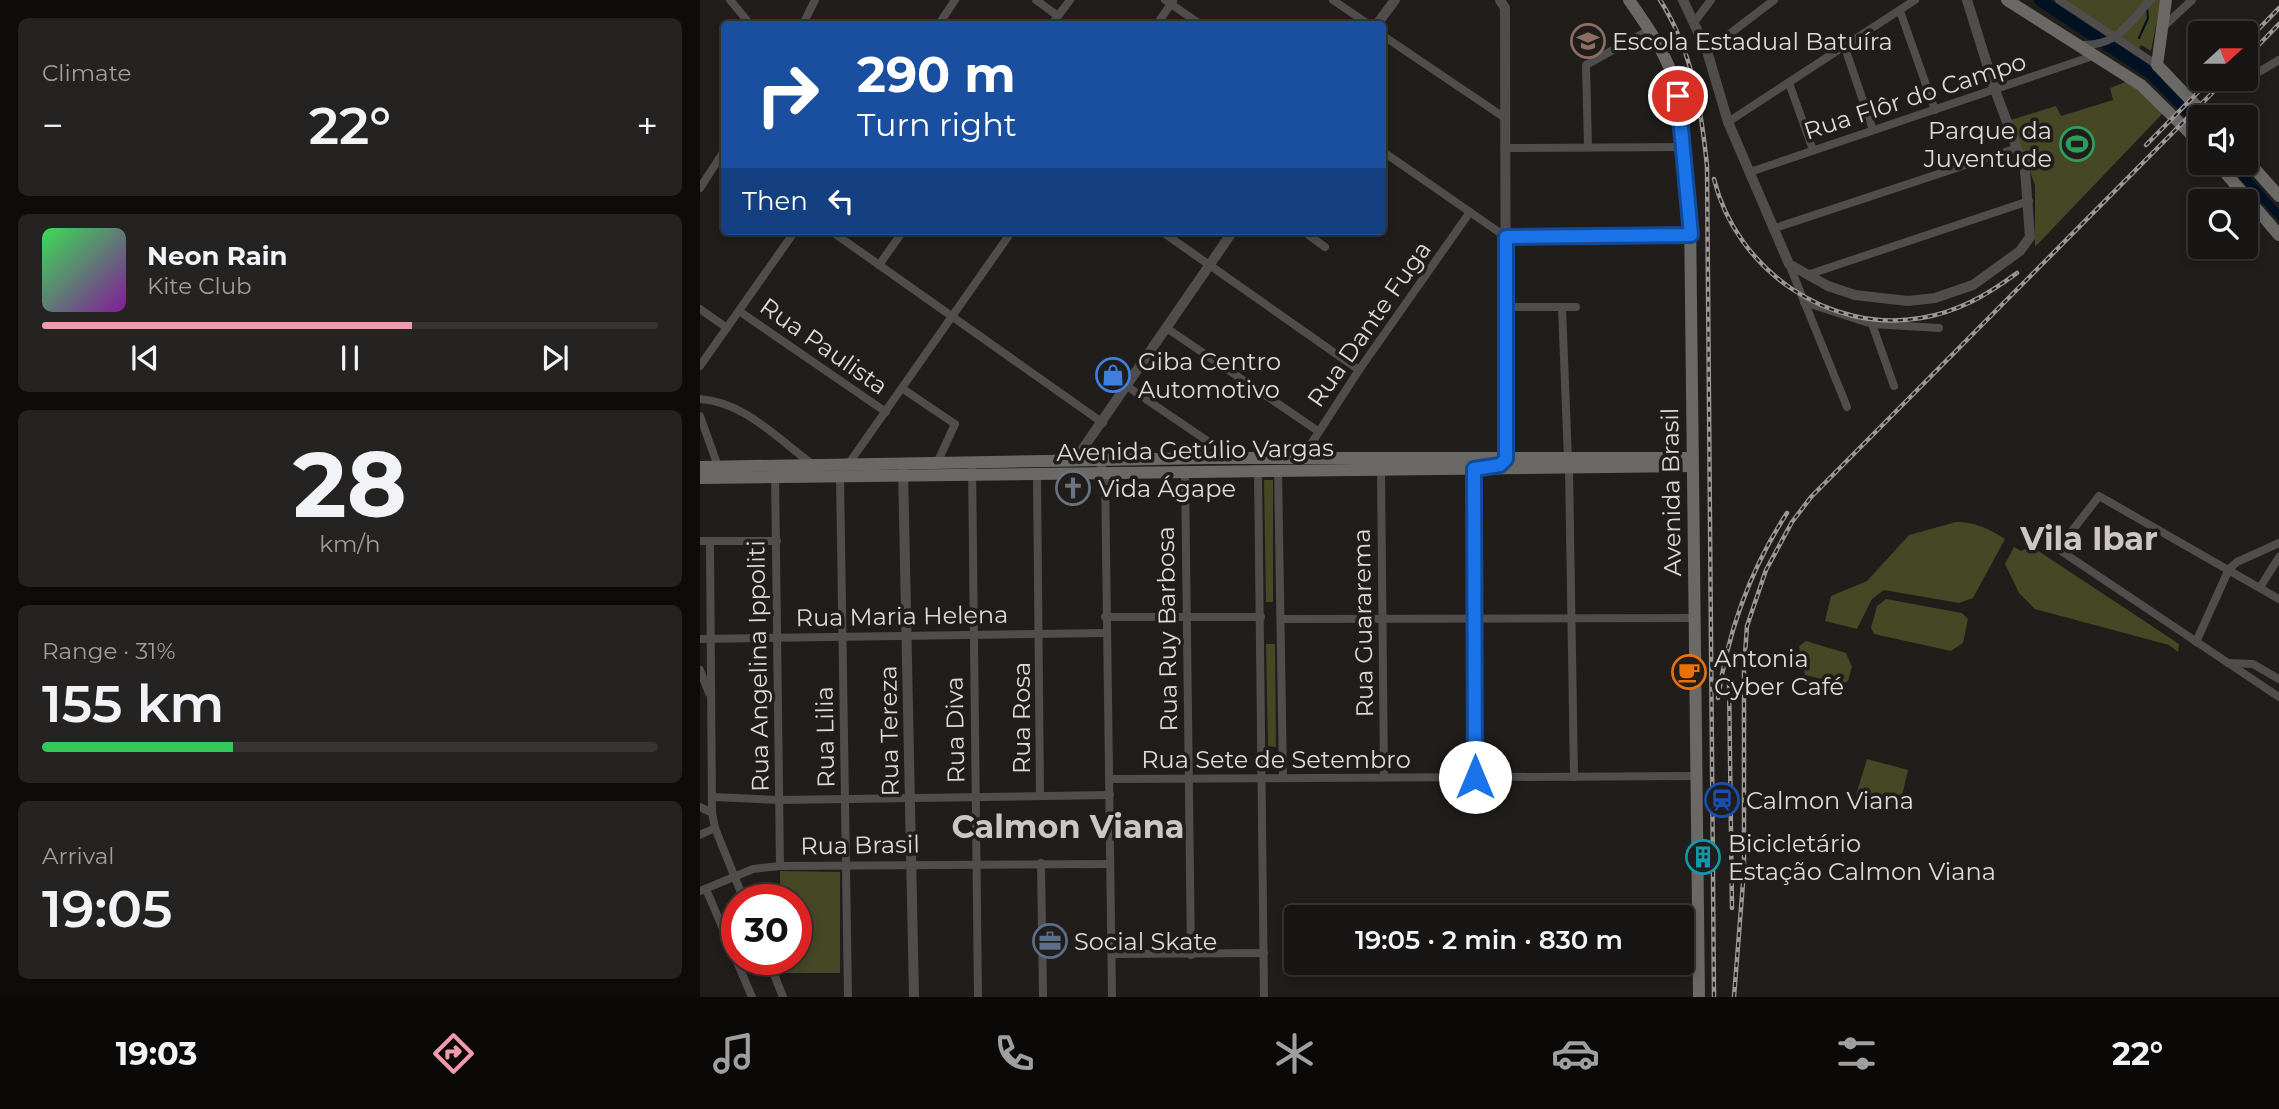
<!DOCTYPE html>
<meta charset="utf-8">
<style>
body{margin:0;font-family:Montserrat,sans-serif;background:#252322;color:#f1f3f6;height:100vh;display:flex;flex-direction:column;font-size:26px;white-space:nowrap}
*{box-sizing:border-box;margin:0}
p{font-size:23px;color:#9f9fa0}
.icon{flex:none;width:38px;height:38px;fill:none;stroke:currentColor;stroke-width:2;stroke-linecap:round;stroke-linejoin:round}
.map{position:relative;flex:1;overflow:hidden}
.details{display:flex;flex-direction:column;gap:18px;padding:18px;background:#0d0c0b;width:700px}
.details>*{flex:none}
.hud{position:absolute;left:21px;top:21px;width:665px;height:214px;border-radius:7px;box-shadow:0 4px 10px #0003,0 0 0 2px #363534;background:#1a4fa0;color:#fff;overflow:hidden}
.needle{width:46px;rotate:69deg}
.fabs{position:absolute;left:1488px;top:21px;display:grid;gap:14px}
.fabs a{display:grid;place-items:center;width:70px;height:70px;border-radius:7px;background:#181614;box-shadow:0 4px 10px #0003,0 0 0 2px #363534;font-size:35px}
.speed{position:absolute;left:21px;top:884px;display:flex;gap:14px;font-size:35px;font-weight:700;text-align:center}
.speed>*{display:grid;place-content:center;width:91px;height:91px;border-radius:50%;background:#181614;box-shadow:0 4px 10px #0003,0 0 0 2px #363534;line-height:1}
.speed .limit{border:10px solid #d22;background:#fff;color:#111}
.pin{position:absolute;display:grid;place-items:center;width:60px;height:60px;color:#fff;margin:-30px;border:4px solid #fff;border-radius:50%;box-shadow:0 2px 7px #0007}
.me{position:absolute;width:77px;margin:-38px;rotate:0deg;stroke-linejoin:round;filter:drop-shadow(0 0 5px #0008)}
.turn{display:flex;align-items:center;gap:24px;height:147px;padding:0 21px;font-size:32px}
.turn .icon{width:91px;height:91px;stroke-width:2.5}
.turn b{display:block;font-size:49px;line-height:60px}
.then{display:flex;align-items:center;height:66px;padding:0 21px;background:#0003;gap:14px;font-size:26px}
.big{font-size:52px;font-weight:600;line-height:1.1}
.details .tile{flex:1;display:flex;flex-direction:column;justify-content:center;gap:10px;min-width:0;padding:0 24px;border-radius:10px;background:#252322}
.details .dial{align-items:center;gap:0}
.dial b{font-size:91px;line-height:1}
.song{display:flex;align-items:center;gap:21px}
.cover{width:84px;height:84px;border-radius:10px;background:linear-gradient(135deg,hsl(130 70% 55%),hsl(290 70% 35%))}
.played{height:7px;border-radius:4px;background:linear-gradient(90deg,#f29aad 60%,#363534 60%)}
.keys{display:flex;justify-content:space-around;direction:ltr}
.heat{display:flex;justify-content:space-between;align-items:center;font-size:38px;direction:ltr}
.charge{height:10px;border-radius:5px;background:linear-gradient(90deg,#34c759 31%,#363534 0)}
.trip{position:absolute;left:584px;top:905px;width:410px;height:70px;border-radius:7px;background:#181614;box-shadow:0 4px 10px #0003,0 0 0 2px #363534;font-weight:600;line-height:70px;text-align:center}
.dock{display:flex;height:112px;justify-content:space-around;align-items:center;background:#0a0908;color:#9f9fa0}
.dock .icon{width:49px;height:49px}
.dock .selected{color:#f29aad}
.dock b{font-size:32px;color:#f1f3f6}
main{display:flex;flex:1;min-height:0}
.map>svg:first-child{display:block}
.green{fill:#454725}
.water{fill:#001123}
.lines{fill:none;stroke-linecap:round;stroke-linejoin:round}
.stream{stroke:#001123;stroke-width:2}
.river{stroke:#001123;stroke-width:12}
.minor{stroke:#4f4e4c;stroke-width:8}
.tertiary{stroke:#4f4e4c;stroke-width:10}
.secondary{stroke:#6a6966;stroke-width:12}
.rail-casing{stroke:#9b9896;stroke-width:4.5}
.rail{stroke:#201d1b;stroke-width:2;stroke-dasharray:5;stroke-linecap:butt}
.route-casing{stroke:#114b97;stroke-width:18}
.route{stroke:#1a73e8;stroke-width:12}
.labels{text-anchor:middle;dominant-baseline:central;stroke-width:7;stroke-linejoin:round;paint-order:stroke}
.poi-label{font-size:24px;fill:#dddbd9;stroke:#201d1b;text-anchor:start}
.street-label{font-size:24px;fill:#dddbd9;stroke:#201d1b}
.district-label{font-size:32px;font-weight:bold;fill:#ccc7c4;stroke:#201d1b}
</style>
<main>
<section class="details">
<div class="tile"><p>Climate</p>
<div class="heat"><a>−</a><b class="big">22°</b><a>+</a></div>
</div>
<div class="tile">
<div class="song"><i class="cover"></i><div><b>Neon Rain</b><p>Kite Club</p></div></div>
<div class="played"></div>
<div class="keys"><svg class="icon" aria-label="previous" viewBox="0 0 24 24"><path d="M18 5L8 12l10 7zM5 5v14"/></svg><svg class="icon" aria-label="pause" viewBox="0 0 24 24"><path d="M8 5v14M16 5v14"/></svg><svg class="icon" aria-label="next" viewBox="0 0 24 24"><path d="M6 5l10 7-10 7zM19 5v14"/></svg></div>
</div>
<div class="tile dial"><b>28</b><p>km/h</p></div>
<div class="tile"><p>Range · 31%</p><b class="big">155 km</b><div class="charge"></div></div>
<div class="tile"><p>Arrival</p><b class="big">19:05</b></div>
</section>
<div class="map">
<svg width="1579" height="997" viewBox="0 0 1579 997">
<rect width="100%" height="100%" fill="#201d1b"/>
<g class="green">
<polygon points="1355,0 1461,0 1451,51 1441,45 1435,55"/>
<polygon points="1428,81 1464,112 1335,247 1335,185 1311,120 1356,106 1361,116 1413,100 1410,88"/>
<polygon points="564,480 573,480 573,602 566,602"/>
<path d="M1256,522C1275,522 1290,529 1305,539L1273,598L1259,603L1184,590L1172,599L1157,629L1125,621L1131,596L1167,581L1209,535Z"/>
<polygon points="1331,546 1479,644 1478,652 1469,645 1335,609 1319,593 1305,564 1314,547 1321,551"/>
<polygon points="1186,599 1262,613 1268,619 1263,643 1251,651 1174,634 1171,628 1177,606"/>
<polygon points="1106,641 1146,653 1152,667 1148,681 1142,684 1105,675 1099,646"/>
<polygon points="566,644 575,644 576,747 568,746"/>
<polygon points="1167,759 1208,770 1200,804 1156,795"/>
<polygon points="80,871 140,872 140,973 81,973 81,959 96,959 96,900 80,899"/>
</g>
<polygon class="water" points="1525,163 1538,163 1579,210 1579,221"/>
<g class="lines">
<polyline class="stream" points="1439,38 1448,18 1447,8"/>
<polyline class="river" points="1340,0 1452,74 1500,123"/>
<g class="minor">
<polyline points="30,0 50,24"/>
<polyline points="336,0 358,16"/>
<polyline points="465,0 500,24"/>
<polyline points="633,0 668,24"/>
<polyline points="1359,0 1457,65"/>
<polyline points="1200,11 1235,110"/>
<polyline points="995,21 1011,0"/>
<polyline points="103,24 115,0"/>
<polyline points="239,24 255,0"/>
<polyline points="352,24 370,0"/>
<polyline points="457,24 473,1"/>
<polyline points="1462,28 1492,0"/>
<polyline points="682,35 805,118"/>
<path d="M1381,45C1418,46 1427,24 1451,0"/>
<polyline points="1145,48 1173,130"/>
<polyline points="1007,51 1074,0"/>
<polyline points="1089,83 1113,150"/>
<polyline points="1535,86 1579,60"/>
<polyline points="1028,122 1215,0"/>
<polyline points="888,147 886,65 949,30"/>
<polyline points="805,148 985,147"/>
<polyline points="682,151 806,237 991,235"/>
<polyline points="1050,172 1393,56"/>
<polyline points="0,188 24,151"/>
<polyline points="1075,228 1317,148"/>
<polyline points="131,231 403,423"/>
<polyline points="461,231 659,370"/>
<polyline points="603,231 625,247"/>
<polyline points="1089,264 1147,407"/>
<polyline points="179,265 203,231"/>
<polyline points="1107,275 1329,201"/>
<polyline points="1104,302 1172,324 1239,328"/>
<polyline points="807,307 876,307"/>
<polyline points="862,308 868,459"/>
<polyline points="0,309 27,328"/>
<polyline points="39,311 186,412"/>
<polyline points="1172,324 1194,386"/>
<polyline points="468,329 618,431"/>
<polyline points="0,366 95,231"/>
<polyline points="428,387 531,457"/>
<polyline points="203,389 255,424 237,463"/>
<path d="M0,399C44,402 77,438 112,464"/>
<polyline points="0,416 19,469"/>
<polyline points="397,460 405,472 412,997"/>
<polyline points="600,461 659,370 770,212"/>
<polyline points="272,463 278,997"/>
<polyline points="869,468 874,777"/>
<polyline points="558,469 564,997"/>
<polyline points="578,469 583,777"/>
<polyline points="681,469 684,777"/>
<polyline points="774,469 775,777"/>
<polyline points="485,470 491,955"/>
<polyline points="75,473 80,866"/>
<polyline points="337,473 340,796"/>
<polyline points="0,541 77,541"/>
<polyline points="10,542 12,813 15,828 44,900"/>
<polyline points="1561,586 1579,557"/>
<polyline points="1579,599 1399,496 1358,549 1579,697"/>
<polyline points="405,617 561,617"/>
<polyline points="582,619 994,618"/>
<polyline points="0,639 405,633"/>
<polyline points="1496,642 1529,569 1537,562 1579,543"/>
<polyline points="1528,663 1553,664 1579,679"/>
<polyline points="0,670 9,693"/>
<polyline points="410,779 995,776"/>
<polyline points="13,797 79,800 410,795"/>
<polyline points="0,807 12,813"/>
<polyline points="0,835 15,828"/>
<polyline points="341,863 343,997"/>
<polyline points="6,889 52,997"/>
<polyline points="0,891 53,869 80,866 410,864"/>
<polyline points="412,954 564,953"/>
<polyline points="68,959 83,997"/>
<polyline points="148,997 140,476 312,231"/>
</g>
<g class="tertiary">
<polyline points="800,0 805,8 806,459"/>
<polyline points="983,0 1007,51 1028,122 1089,264 1128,286 1155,295 1208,301 1235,298 1273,285 1320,251 1330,237 1325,170 1295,90 1267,0"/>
<polyline points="677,24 695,0"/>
<polyline points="375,460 533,231"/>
<polyline points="203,468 214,997"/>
</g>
<g class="secondary">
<path d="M929,0C945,23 963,48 972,75C986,119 986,169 990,215L999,997"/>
<polyline points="1307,0 1441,85 1500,143"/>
<polyline points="1466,0 1457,65 1507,117"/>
<polyline points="1545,158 1579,196"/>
<polyline points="1517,163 1579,235"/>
<polyline points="0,467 511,458 991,458"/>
<polyline points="0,478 991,466"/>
</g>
<g class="rail-casing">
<g id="rail">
<path d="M960,0C992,50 1001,107 1007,166L1014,997"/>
<polyline points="1545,43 1579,8"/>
<polyline points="1545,59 1579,24"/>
<polyline points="1446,145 1511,79"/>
<path d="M1014,179C1036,269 1128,334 1221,318C1258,312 1287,295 1317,273"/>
<polyline points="1029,681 1032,908"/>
<path d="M1018,698C1028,631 1050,570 1087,513"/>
<polyline points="1034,997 1044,870 1044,669 1047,626 1066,570 1092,522 1111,497 1526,79"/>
</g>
</g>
<use href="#rail" class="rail"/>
</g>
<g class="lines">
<g class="route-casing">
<polyline id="route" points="775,777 774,469 800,465 806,459 806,237 991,235 978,96"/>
</g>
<use href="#route" class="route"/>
</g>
<defs>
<g id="school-ring" transform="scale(1.75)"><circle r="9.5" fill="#201d1b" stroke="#8d6e63" stroke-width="1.5"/><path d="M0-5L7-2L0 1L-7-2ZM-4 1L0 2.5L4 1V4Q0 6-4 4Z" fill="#8d6e63"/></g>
<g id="stadium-ring" transform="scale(1.75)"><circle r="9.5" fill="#201d1b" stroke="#2e9e5b" stroke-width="1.5"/><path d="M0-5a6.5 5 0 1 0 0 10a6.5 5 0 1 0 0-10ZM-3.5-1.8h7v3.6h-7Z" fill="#2e9e5b"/></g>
<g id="shop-ring" transform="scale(1.75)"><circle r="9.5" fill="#201d1b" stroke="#3f7fe0" stroke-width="1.5"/><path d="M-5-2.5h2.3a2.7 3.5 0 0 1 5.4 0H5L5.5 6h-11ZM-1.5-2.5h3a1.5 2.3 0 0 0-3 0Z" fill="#3f7fe0"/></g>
<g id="church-ring" transform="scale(1.75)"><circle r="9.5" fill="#201d1b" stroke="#6b7280" stroke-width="1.5"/><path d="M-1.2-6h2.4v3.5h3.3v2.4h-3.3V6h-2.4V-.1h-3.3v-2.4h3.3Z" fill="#6b7280"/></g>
<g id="cafe-ring" transform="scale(1.75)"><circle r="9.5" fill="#201d1b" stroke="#e8710a" stroke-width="1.5"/><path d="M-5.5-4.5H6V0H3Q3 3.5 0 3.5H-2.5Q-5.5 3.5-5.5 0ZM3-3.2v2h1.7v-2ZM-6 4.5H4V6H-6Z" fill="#e8710a"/></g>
<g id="station-ring" transform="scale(1.75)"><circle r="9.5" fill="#201d1b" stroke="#1a4fb4" stroke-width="1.5"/><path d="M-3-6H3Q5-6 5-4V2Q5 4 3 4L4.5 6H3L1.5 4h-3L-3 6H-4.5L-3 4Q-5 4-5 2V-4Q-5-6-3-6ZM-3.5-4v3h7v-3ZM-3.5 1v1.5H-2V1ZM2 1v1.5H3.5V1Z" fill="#1a4fb4"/></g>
<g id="building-ring" transform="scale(1.75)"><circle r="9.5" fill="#201d1b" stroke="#0f9aa8" stroke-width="1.5"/><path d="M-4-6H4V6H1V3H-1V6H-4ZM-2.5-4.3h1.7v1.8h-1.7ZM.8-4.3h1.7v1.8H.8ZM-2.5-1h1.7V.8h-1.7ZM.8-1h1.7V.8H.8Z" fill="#0f9aa8"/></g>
<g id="office-ring" transform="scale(1.75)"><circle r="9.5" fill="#201d1b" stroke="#5c6f8a" stroke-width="1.5"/><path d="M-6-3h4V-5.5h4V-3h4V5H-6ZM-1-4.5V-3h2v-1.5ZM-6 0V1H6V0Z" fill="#5c6f8a"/></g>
</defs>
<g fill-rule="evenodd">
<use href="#school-ring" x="888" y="41"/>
<use href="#stadium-ring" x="1377" y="144"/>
<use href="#shop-ring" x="413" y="375"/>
<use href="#church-ring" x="373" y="488"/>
<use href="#cafe-ring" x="989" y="672"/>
<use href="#station-ring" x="1022" y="800"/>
<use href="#building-ring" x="1003" y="857"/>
<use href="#office-ring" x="350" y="941"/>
</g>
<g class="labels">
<g class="poi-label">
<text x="912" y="41">Escola Estadual Batuíra</text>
<text x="1352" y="130" text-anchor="end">Parque da<tspan x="1352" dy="28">Juventude</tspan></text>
<text x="438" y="361">Giba Centro<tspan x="438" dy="28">Automotivo</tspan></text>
<text x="398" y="488">Vida Ágape</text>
<text x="1014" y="658">Antonia<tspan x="1014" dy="28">Cyber Café</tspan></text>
<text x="1046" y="800">Calmon Viana</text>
<text x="1028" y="843">Bicicletário<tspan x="1028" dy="28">Estação Calmon Viana</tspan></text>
<text x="374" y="941">Social Skate</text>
</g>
<g class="street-label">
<text transform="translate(1215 96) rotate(-18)">Rua Flôr do Campo</text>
<text transform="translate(669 324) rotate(-55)">Rua Dante Fuga</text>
<text transform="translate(124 346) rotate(35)">Rua Paulista</text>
<text transform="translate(495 450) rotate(-1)">Avenida Getúlio Vargas</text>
<text transform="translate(971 492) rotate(-91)">Avenida Brasil</text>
<text transform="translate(202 616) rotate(-1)">Rua Maria Helena</text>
<text transform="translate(663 623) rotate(-91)">Rua Guararema</text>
<text transform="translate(467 629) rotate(-91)">Rua Ruy Barbosa</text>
<text transform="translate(58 666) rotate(-91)">Rua Angelina Ippoliti</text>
<text transform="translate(321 718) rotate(-90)">Rua Rosa</text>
<text transform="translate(255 730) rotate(-91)">Rua Diva</text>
<text transform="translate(189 731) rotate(-91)">Rua Tereza</text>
<text transform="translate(125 737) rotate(-91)">Rua Lilia</text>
<text x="576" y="759">Rua Sete de Setembro</text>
<text transform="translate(160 845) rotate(-1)">Rua Brasil</text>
</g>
<g class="district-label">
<text x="1389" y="538">Vila Ibar</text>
<text x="368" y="826">Calmon Viana</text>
</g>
</g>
</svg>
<div class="fabs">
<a><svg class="needle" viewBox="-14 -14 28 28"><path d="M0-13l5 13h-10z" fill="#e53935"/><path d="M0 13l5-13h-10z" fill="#9f9fa0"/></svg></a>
<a><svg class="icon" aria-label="sound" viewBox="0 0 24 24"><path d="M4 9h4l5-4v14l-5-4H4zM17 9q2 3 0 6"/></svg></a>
<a><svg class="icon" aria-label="search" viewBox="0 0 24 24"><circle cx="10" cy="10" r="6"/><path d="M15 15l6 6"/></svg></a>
</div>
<div class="speed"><div class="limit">30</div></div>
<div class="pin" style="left:978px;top:96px;background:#d93025"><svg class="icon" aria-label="arrive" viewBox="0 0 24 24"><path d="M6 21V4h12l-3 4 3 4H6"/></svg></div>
<svg class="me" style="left:775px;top:777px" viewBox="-20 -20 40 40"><circle r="19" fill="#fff"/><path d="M0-13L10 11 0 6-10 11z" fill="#1a73e8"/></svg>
<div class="trip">19:05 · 2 min · 830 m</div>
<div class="hud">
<div class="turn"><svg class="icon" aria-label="right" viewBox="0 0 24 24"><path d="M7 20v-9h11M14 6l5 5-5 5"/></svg><div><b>290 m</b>Turn right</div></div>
<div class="then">Then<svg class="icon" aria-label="left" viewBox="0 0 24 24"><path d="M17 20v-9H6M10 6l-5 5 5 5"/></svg></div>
</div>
</div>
</main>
<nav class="dock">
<b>19:03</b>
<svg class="icon selected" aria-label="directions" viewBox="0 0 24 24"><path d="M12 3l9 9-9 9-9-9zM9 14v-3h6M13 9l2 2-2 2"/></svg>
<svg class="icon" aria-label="music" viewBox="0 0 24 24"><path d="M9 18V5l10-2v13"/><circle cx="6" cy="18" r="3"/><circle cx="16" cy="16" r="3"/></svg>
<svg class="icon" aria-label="phone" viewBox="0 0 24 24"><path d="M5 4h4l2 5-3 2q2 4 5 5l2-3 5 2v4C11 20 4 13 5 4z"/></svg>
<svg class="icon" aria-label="climate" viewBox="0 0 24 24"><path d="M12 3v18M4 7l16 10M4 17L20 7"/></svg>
<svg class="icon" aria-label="car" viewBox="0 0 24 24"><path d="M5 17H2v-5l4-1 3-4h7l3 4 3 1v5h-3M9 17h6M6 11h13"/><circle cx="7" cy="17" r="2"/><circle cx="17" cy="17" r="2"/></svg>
<svg class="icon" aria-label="filters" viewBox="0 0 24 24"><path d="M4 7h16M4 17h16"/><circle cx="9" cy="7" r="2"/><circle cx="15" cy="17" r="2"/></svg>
<b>22°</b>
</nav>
